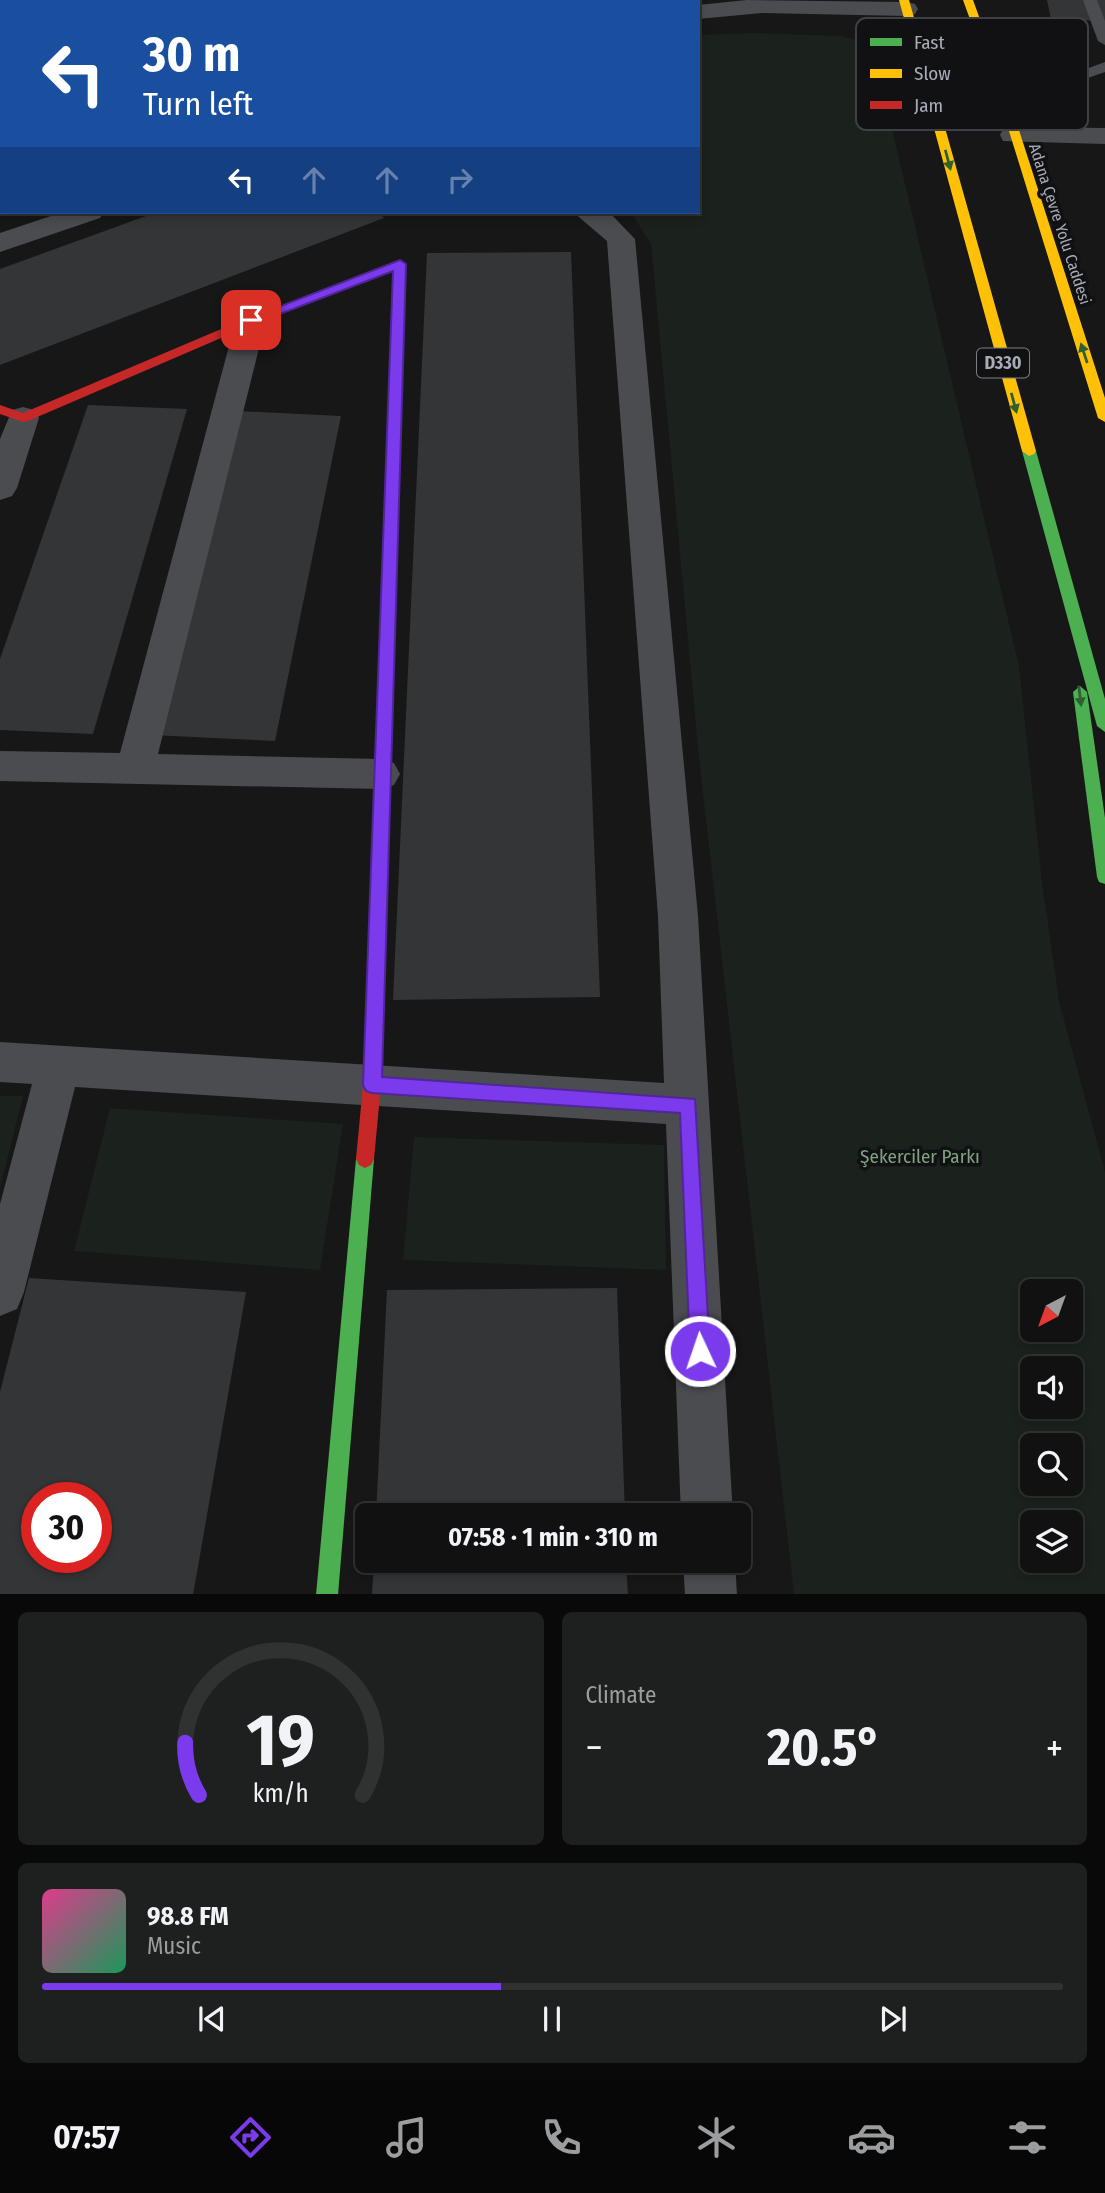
<!DOCTYPE html>
<meta charset="utf-8">
<style>
body{margin:0;font-family:"Fira Sans Condensed",sans-serif;background:#1e1f1f;color:#f1f3f6;height:100vh;display:flex;flex-direction:column;font-size:26px;white-space:nowrap}
*{box-sizing:border-box;margin:0}
p{font-size:23px;color:#9c9d9f}
.icon{flex:none;width:38px;height:38px;fill:none;stroke:currentColor;stroke-width:2;stroke-linecap:round;stroke-linejoin:round}
.map{position:relative;height:1594px;overflow:hidden}
.panel{display:flex;flex-direction:column;gap:18px;padding:18px;background:#090909;flex:1}
.panel>*{flex:none}
.guide{position:absolute;left:0px;top:0px;width:700px;height:214px;box-shadow:0 4px 10px #0003,0 0 0 2px #303131;background:#1a4fa0;color:#fff;overflow:hidden}
.needle{width:46px;rotate:221deg}
.fabs{position:absolute;left:1020px;top:1279px;display:grid;gap:14px}
.fabs a{display:grid;place-items:center;width:63px;height:63px;border-radius:10px;background:#111;box-shadow:0 4px 10px #0003,0 0 0 2px #303131;font-size:35px}
.speed{position:absolute;left:21px;top:1482px;display:flex;gap:14px;font-size:35px;font-weight:700;text-align:center}
.speed>*{display:grid;place-content:center;width:91px;height:91px;border-radius:50%;background:#111;box-shadow:0 4px 10px #0003,0 0 0 2px #303131;line-height:1}
.speed .limit{border:10px solid #d22;background:#fff;color:#111}
.pin{position:absolute;display:grid;place-items:center;width:60px;height:60px;color:#fff;margin:-30px;border-radius:14px;box-shadow:0 4px 10px #0006}
.me{position:absolute;width:77px;margin:-38px;rotate:357deg;stroke-linejoin:round;filter:drop-shadow(0 0 5px #0008)}
.turn{display:flex;align-items:center;gap:24px;height:147px;padding:0 28px;font-size:32px}
.turn .icon{width:91px;height:91px;stroke-width:2.5}
.turn b{display:block;font-size:49px;line-height:60px}
.lanes{display:flex;align-items:center;height:66px;padding:0 28px;background:#0003;justify-content:center;gap:35px;direction:ltr}
.lanes .off{opacity:.35}
.big{font-size:52px;font-weight:700;line-height:1.1}
.panel .widget{flex:1;display:flex;flex-direction:column;justify-content:center;gap:10px;min-width:0;padding:0 24px;border-radius:10px;background:#1e1f1f}
.panel .dial{align-items:center;gap:0}
.dial svg{height:182px;overflow:visible;fill:none;stroke:#303131;stroke-width:7;stroke-linecap:round;text-anchor:middle}
.dial text{fill:#f1f3f6;stroke:none}
.song{display:flex;align-items:center;gap:21px}
.cover{width:84px;height:84px;border-radius:10px;background:linear-gradient(135deg,hsl(330 70% 55%),hsl(150 70% 35%))}
.played{height:7px;border-radius:4px;background:linear-gradient(90deg,#7c3aed 45%,#303131 45%)}
.keys{display:flex;justify-content:space-around;direction:ltr}
.heat{display:flex;justify-content:space-between;align-items:center;font-size:38px;direction:ltr}
.panel .tiles{flex:1;display:grid;gap:18px;grid-template-columns:1fr 1fr}
.widget:last-child{grid-column:span 2}
.trip{position:absolute;left:355px;top:1503px;width:396px;height:70px;border-radius:10px;background:#111;box-shadow:0 4px 10px #0003,0 0 0 2px #303131;font-weight:700;line-height:70px;text-align:center}
.tab-bar{display:flex;height:112px;justify-content:space-around;align-items:center;background:#070707;color:#9c9d9f}
.tab-bar .icon{width:49px;height:49px}
.tab-bar .on{color:#7c3aed}
.tab-bar b{font-size:32px;color:#f1f3f6}
.map>svg:first-child{display:block}
.green{fill:#1b211c;fill-rule:evenodd}
.building{fill:#343537;fill-rule:evenodd}
.lines{fill:none;stroke-linecap:round;stroke-linejoin:round}
.lane{fill:#4b4c50;fill-rule:evenodd}
.street{fill:#4b4c50;fill-rule:evenodd}
.fast{fill:#4caf50;fill-rule:evenodd}
.slow{fill:#ffc107;fill-rule:evenodd}
.jam{fill:#c62828;fill-rule:evenodd}
.oneway{fill:#2e6032}
.route{fill:#7c3aed;stroke:#51269a;stroke-width:2}
.labels{text-anchor:middle;dominant-baseline:central;stroke-width:7;stroke-linejoin:round;paint-order:stroke}
.far-street-label{font-size:16px;fill:#a8adb8;stroke:#111113}
.shield{fill:#111113;stroke:#7b7e86;stroke-width:2}
.shield-label{font-size:18px;font-weight:bold;fill:#a8adb8}
.park-label{font-size:19px;fill:#7fa381;stroke:#111113}
.key{fill:#111113;stroke:#3e4045;stroke-width:2}
.key-label{font-size:19px;fill:#a8adb8}
</style>
<div class="map">
<svg width="1105" height="1595" viewBox="0 0 1105 1595">
<rect width="100%" height="100%" fill="#171717"/>
<g class="green">
<path d="M755,33L841,36L872,44L1019,666L1042,882L1059,1001L1105,1172V1594H794L699,758L651,243L630,212H698V35ZM1032,1292H1071V1330H1032ZM1032,1368H1071V1407H1032ZM1032,1446H1071V1484H1032ZM1032,1522H1071V1561H1032Z"/>
<polygon points="0,1096 23,1096 0,1188"/>
<polygon points="110,1108 343,1124 320,1270 74,1251"/>
<polygon points="414,1137 664,1145 666,1270 403,1260"/>
</g>
<g class="building">
<polygon points="1047,0 1105,0 1105,21 1051,19"/>
<polygon points="157,212 378,212 384,218 0,365 0,269"/>
<polygon points="571,252 600,997 393,1000 427,253"/>
<polygon points="88,405 187,409 93,734 0,730 0,659"/>
<polygon points="237,411 341,416 275,741 152,735"/>
<path d="M29,1278L246,1292L193,1595H0V1392ZM37,1498H96V1558H37Z"/>
<polygon points="617,1288 625,1516 376,1516 387,1290"/>
<polygon points="374,1561 626,1561 628,1595 372,1595"/>
</g>
<g class="lines">
<g class="lane">
<polygon points="1083,0 1097,0 1105,21 1105,45 1098,41"/>
<polygon points="1105,62 1105,72 1011,105 1005,107 997,102"/>
</g>
<g class="street">
<polygon points="747,0 906,2 915,4 918,9 915,14 906,16 762,13 698,19 698,5"/>
<polygon points="1013,127 1105,128 1105,144 1003,141 1000,135 1003,129"/>
<polygon points="63,212 104,212 100,218 0,252 0,233"/>
<polygon points="573,212 609,212 635,239 698,916 733,1516 681,1516 666,1124 75,1087 24,1292 17,1309 0,1316 0,1204 32,1084 0,1082 0,1042 664,1083 658,916 607,241"/>
<polygon points="251,310 262,313 266,320 158,754 381,759 394,763 400,774 394,785 381,789 0,781 0,751 120,753 236,320 240,313"/>
<polygon points="23,407 34,410 39,418 17,488 12,496 0,500 0,439 12,410"/>
<polygon points="683,1561 735,1561 737,1595 685,1595"/>
</g>
<g class="fast">
<polygon points="399,260 405,264 394,620 387,625 380,620 393,271 263,320 255,320 253,317"/>
<polygon points="1029,446 1036,451 1105,699 1105,732 1097,726 1022,451"/>
<polygon points="1080,686 1087,692 1105,818 1105,884 1099,882 1097,877 1073,692"/>
<polygon points="365,1150 371,1153 374,1159 338,1595 316,1595 356,1159 359,1153"/>
</g>
<g class="slow">
<polygon points="899,0 909,0 1036,451 1034,454 1029,456 1022,451"/>
<polygon points="963,0 973,0 1010,102 1105,398 1105,422 1098,418 1000,102"/>
</g>
<g class="jam">
<polygon points="259,313 263,314 263,320 28,421 23,422 0,414 0,405 23,413"/>
<polygon points="387,615 394,620 381,1085 374,1159 371,1165 365,1168 359,1165 356,1159 363,1085 380,620"/>
</g>
</g>
<defs><path id="oneway-solid" d="M-6-.8H1V-3.2L6.5 0L1 3.2V.8H-6Z" transform="scale(1.75)"/></defs>
<g class="oneway">
<use href="#oneway-solid" transform="translate(948 160) rotate(75)"/>
<use href="#oneway-solid" transform="translate(1084 353) rotate(-108)"/>
<use href="#oneway-solid" transform="translate(1014 403) rotate(75)"/>
<use href="#oneway-solid" transform="translate(1080 696) rotate(83)"/>
</g>
<polygon class="route" points="400,260 406,264 382,1077 695,1099 710,1351 707,1358 700,1361 693,1358 690,1351 680,1113 372,1093 366,1091 363,1085 393,271 256,323 245,320"/>
<g class="labels">
<g class="far-street-label">
<text transform="translate(1060 224) rotate(72)">Adana Çevre Yolu Caddesi</text>
</g>
<rect class="shield" x="977" y="348.5" width="52" height="29" rx="5"/>
<g class="shield-label">
<text x="1003" y="363">D330</text>
</g>
<g class="park-label">
<text x="920" y="1156">Şekerciler Parkı</text>
</g>
</g>
<rect x="856" y="18" width="232" height="112" rx="10" class="key"/>
<rect x="870" y="38" width="32" height="8" fill="#4caf50"/>
<rect x="870" y="69" width="32" height="9" fill="#ffc107"/>
<rect x="870" y="101" width="32" height="8" fill="#c62828"/>
<g class="key-label">
<text x="914" y="49">Fast</text>
<text x="914" y="80">Slow</text>
<text x="914" y="112">Jam</text>
</g>
</svg>
<div class="fabs">
<a><svg class="needle" viewBox="-14 -14 28 28"><path d="M0-13l5 13h-10z" fill="#e53935"/><path d="M0 13l5-13h-10z" fill="#9c9d9f"/></svg></a>
<a><svg class="icon" aria-label="sound" viewBox="0 0 24 24"><path d="M4 9h4l5-4v14l-5-4H4zM17 9q2 3 0 6"/></svg></a>
<a><svg class="icon" aria-label="search" viewBox="0 0 24 24"><circle cx="10" cy="10" r="6"/><path d="M15 15l6 6"/></svg></a>
<a><svg class="icon" aria-label="layers" viewBox="0 0 24 24"><path d="M12 4l9 5-9 5-9-5zM3 14l9 5 9-5"/></svg></a>
</div>
<div class="speed"><div class="limit">30</div></div>
<div class="pin" style="left:251px;top:320px;background:#d93025"><svg class="icon" aria-label="arrive" viewBox="0 0 24 24"><path d="M6 21V4h12l-3 4 3 4H6"/></svg></div>
<svg class="me" style="left:700px;top:1351px" viewBox="-20 -20 40 40"><circle r="17" fill="#7c3aed" stroke="#fff" stroke-width="3"/><path d="M0-11L8 9 0 5-8 9z" fill="#fff"/></svg>
<div class="trip">07:58 · 1 min · 310 m</div>
<div class="guide">
<div class="turn"><svg class="icon" aria-label="left" viewBox="0 0 24 24"><path d="M17 20v-9H6M10 6l-5 5 5 5"/></svg><div><b>30 m</b>Turn left</div></div>
<div class="lanes"><svg class="icon" aria-label="left" viewBox="0 0 24 24"><path d="M17 20v-9H6M10 6l-5 5 5 5"/></svg><svg class="icon off" aria-label="ahead" viewBox="0 0 24 24"><path d="M12 20V5M6 11l6-6 6 6"/></svg><svg class="icon off" aria-label="ahead" viewBox="0 0 24 24"><path d="M12 20V5M6 11l6-6 6 6"/></svg><svg class="icon off" aria-label="right" viewBox="0 0 24 24"><path d="M7 20v-9h11M14 6l5 5-5 5"/></svg></div>
</div>
</div>
<section class="panel">
<div class="tiles">
<div class="widget dial"><svg viewBox="0 0 100 80">
<path d="M14 69A42 42 0 1 1 86 69"/>
<path d="M14 69A42 42 0 0 1 8 46" stroke="#7c3aed"/>
<text x="50" y="56" font-size="32" font-weight="700">19</text>
<text x="50" y="72" font-size="11">km/h</text>
</svg></div>
<div class="widget"><p>Climate</p>
<div class="heat"><a>−</a><b class="big">20.5°</b><a>+</a></div>
</div>
<div class="widget">
<div class="song"><i class="cover"></i><div><b>98.8 FM</b><p>Music</p></div></div>
<div class="played"></div>
<div class="keys"><svg class="icon" aria-label="previous" viewBox="0 0 24 24"><path d="M18 5L8 12l10 7zM5 5v14"/></svg><svg class="icon" aria-label="pause" viewBox="0 0 24 24"><path d="M8 5v14M16 5v14"/></svg><svg class="icon" aria-label="next" viewBox="0 0 24 24"><path d="M6 5l10 7-10 7zM19 5v14"/></svg></div>
</div>
</div>
</section>
<nav class="tab-bar">
<b>07:57</b>
<svg class="icon on" aria-label="directions" viewBox="0 0 24 24"><path d="M12 3l9 9-9 9-9-9zM9 14v-3h6M13 9l2 2-2 2"/></svg>
<svg class="icon" aria-label="music" viewBox="0 0 24 24"><path d="M9 18V5l10-2v13"/><circle cx="6" cy="18" r="3"/><circle cx="16" cy="16" r="3"/></svg>
<svg class="icon" aria-label="phone" viewBox="0 0 24 24"><path d="M5 4h4l2 5-3 2q2 4 5 5l2-3 5 2v4C11 20 4 13 5 4z"/></svg>
<svg class="icon" aria-label="climate" viewBox="0 0 24 24"><path d="M12 3v18M4 7l16 10M4 17L20 7"/></svg>
<svg class="icon" aria-label="car" viewBox="0 0 24 24"><path d="M5 17H2v-5l4-1 3-4h7l3 4 3 1v5h-3M9 17h6M6 11h13"/><circle cx="7" cy="17" r="2"/><circle cx="17" cy="17" r="2"/></svg>
<svg class="icon" aria-label="filters" viewBox="0 0 24 24"><path d="M4 7h16M4 17h16"/><circle cx="9" cy="7" r="2"/><circle cx="15" cy="17" r="2"/></svg>
</nav>
